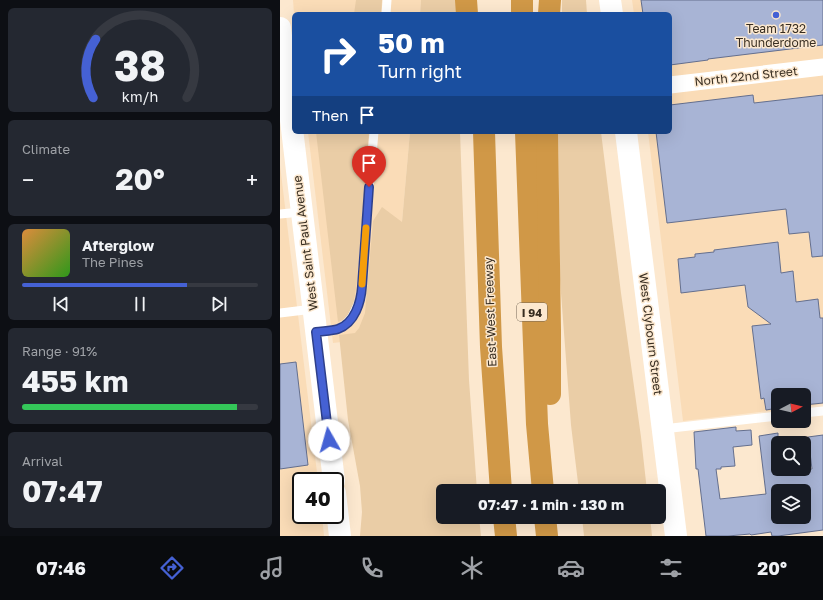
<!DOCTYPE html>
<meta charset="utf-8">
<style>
body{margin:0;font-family:"Golos Text",sans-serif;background:#242831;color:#f1f3f6;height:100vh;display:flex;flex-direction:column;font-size:15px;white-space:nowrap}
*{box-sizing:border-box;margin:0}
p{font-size:13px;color:#9ea1a6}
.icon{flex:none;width:22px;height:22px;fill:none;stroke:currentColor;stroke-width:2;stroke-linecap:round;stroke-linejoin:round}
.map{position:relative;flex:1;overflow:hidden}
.side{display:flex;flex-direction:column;gap:8px;padding:8px;background:#0d0f14;width:280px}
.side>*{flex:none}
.banner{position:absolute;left:12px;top:12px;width:380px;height:122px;border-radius:6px;box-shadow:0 4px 16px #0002;background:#1a4fa0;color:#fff;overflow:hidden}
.needle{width:26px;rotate:83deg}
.fabs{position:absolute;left:491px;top:388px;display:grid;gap:8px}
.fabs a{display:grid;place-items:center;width:40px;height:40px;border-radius:6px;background:#171b24;box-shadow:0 4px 16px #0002;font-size:20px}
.speed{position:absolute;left:12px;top:472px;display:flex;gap:8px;font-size:20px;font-weight:700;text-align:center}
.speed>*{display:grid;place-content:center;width:52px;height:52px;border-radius:50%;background:#171b24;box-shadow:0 4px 16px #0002;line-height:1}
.speed .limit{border:2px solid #111;border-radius:6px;background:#fff;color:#111}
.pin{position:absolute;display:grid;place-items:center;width:34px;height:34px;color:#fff;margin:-41px -17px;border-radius:50% 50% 50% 0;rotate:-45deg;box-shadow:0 0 4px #0007}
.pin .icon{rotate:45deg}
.me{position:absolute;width:44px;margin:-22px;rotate:353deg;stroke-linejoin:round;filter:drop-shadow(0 0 3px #0008)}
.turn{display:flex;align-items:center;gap:14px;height:84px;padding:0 20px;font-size:18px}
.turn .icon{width:52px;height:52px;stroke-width:2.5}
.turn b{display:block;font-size:28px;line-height:34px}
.then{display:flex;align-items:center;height:38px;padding:0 20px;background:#0003;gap:8px;font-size:15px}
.big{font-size:30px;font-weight:700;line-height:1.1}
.side .tile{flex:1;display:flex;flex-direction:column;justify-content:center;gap:6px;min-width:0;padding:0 14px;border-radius:6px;background:#242831}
.side .dial{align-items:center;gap:0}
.dial svg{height:104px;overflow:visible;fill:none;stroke:#363941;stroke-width:7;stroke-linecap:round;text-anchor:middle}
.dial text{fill:#f1f3f6;stroke:none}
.song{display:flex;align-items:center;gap:12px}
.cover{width:48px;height:48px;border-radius:6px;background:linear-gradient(135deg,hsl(30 70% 55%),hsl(110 70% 35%))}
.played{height:4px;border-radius:2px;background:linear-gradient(90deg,#4561d4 70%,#363941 70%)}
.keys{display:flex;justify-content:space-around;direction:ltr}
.heat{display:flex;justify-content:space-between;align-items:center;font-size:22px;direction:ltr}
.charge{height:6px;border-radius:3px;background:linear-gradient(90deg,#34c759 91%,#363941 0)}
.trip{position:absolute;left:156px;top:484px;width:230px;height:40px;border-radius:6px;background:#171b24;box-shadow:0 4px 16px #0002;font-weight:700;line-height:40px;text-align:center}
.tabs{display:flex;height:64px;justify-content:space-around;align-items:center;background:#090b0e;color:#9ea1a6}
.tabs .icon{width:28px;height:28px}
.tabs .active{color:#4561d4}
.tabs b{font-size:18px;color:#f1f3f6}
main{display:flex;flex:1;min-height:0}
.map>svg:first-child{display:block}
.built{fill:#fadcb7}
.green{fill:#eacda6}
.building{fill:#a8b4d5;stroke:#646f8e;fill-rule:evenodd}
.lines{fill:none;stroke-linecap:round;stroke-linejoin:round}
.lane{stroke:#fff;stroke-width:9}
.street{stroke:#fff;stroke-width:17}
.secondary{stroke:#fff;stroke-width:22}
.highway{stroke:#d09847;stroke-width:22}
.route-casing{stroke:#2d3f8a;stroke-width:10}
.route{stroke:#4561d4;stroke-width:7}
.slow{stroke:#f59e0b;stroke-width:7}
.poi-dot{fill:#4561d4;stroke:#fce8cf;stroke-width:1.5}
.labels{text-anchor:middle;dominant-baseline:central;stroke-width:3;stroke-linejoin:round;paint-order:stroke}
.shield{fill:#fce8cf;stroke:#726555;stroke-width:1}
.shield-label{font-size:11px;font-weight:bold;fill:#372d21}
.poi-label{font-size:12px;fill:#372d21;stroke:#fce8cf}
.street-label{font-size:12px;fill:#372d21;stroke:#fce8cf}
</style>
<main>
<section class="side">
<div class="tile dial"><svg viewBox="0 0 100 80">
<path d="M14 69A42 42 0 1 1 86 69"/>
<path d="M14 69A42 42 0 0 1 16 24" stroke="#4561d4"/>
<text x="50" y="56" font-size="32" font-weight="700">38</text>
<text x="50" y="72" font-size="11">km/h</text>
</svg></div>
<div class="tile"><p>Climate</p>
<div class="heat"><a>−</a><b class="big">20°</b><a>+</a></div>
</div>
<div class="tile">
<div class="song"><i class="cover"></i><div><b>Afterglow</b><p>The Pines</p></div></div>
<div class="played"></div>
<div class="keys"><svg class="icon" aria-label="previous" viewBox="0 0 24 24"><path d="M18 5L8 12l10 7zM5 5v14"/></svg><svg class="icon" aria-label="pause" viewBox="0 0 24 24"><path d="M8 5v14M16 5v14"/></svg><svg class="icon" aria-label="next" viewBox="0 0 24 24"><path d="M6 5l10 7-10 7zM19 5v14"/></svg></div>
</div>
<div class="tile"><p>Range · 91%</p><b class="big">455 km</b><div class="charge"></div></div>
<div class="tile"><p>Arrival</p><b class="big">07:47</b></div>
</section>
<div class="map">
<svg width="543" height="536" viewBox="0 0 543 536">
<rect width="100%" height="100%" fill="#fce8cf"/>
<g class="built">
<polygon points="13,0 141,0 140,14 14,14"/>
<polygon points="352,0 543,0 543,404 524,407 524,395 498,395 498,410 403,421 368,132 390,132 390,14 354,14"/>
<polygon points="28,132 130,132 122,222 86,339 53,343"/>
<polygon points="0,165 38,481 21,481 21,515 42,515 44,536 0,536"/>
</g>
<g class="green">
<polygon points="76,0 102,0 101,14 74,14"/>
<polygon points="141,0 176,0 176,14 140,14"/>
<polygon points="282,0 306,0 307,14 282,14"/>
<path d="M36,132H89L77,281C75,295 74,317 58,322Z"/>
<polygon points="130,132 180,132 189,380 197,491 163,491 163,517 199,517 201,536 80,536 82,512 80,486 68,420 59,335 75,333 79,328 85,313 93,221 102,207 122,222"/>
<polygon points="278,132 321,132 341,293 361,437 367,491 299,491 291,425 280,280"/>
<polygon points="302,517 370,517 372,536 304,536"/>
</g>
<g class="building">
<polygon points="361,0 543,0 543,45 428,59 428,60 390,65 390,14 363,14"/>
<polygon points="473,95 474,103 543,95 543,256 532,257 529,232 509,234 506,209 387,223 376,132 390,132 390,105"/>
<polygon points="498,242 501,273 513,271 516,302 538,299 540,318 543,318 543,403 524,405 524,395 498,395 498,408 486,410 484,398 481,399 472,326 491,324 468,307 465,285 401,293 398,259 415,257 415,254 434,252 434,250"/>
<polygon points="16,362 28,465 0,469 0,364"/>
<path d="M456,427V431L471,430L472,445L453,447L455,466L441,467V469H436L440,499L486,494L479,436L498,433V469H532L528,437L543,435V530L498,536H492L491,532L471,535L470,534L448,536H426L418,469H416L414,432ZM498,491H524V517H498Z"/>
</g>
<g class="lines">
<g class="lane">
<polyline points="106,14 107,0"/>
<polyline points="0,214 21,212"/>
<polyline points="0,313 33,309"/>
<polyline points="36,332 59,329 66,324 72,317 81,298 88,201 94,132"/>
<polyline points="524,413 543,411"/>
<polyline points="383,429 498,416"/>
</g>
<polyline class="street" points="390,85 543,67"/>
<g class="secondary">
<polyline points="330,0 332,14"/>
<polyline points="0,28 54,481"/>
<polyline points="346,132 396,536"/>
<polyline points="55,493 60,536"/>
</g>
<g class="highway">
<polyline points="186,0 187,14"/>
<polyline points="242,0 242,14"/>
<polyline points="269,14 270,0"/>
<polyline points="204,132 211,347 221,491"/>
<polyline points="246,132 257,424 263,491"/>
<polyline points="267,132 270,330 270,394"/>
<polyline points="224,517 226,536"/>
<polyline points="265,517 267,536"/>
</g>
</g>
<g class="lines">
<g class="route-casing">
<path id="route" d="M49,440L36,332C43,331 52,331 58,329C75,323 81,302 82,286L89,187"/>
</g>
<use href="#route" class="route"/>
<polyline class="slow" points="82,284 86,228"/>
</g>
<circle class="poi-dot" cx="496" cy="15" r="4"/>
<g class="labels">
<rect class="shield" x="237" y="303" width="30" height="18" rx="3"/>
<g class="shield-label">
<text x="252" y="312">I 94</text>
</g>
<g class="poi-label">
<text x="496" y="28">Team 1732<tspan x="496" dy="14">Thunderdome</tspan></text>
</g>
<g class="street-label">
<text transform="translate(466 76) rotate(-6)">North 22nd Street</text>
<text transform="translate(25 243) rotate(-97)">West Saint Paul Avenue</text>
<text transform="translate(210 312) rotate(-92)">East-West Freeway</text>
<text transform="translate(371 334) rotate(83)">West Clybourn Street</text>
</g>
</g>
</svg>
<div class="fabs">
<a><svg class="needle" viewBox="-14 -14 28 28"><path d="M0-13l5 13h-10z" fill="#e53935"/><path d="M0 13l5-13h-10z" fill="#9ea1a6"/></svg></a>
<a><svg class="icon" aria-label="search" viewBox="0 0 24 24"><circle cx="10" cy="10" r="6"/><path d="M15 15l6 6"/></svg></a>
<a><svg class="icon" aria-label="layers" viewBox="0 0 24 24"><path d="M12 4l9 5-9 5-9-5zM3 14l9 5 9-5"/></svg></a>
</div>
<div class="speed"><div class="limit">40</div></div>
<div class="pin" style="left:89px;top:187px;background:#d93025"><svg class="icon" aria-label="arrive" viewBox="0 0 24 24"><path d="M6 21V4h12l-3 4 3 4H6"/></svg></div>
<svg class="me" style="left:49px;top:440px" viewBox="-20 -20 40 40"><circle r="19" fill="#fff"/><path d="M0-13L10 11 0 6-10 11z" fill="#4561d4"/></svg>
<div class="trip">07:47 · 1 min · 130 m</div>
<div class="banner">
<div class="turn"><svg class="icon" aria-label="right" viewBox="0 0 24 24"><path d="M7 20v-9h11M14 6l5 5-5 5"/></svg><div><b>50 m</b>Turn right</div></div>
<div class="then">Then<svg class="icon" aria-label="arrive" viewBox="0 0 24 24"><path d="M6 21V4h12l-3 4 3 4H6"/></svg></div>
</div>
</div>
</main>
<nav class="tabs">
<b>07:46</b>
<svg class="icon active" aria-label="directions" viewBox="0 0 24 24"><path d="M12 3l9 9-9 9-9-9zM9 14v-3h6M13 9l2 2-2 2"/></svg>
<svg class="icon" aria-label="music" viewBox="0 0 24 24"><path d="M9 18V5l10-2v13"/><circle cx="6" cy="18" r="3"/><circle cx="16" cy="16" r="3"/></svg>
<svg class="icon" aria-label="phone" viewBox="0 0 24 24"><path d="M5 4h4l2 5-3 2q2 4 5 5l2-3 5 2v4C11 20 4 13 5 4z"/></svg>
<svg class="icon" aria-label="climate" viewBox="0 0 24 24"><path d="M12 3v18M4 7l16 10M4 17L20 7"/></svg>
<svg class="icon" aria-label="car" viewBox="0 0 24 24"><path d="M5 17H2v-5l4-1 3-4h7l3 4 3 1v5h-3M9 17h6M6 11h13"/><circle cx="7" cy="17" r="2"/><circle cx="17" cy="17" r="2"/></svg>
<svg class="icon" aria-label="filters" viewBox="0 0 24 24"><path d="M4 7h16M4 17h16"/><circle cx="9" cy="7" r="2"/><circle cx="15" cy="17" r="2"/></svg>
<b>20°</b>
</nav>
